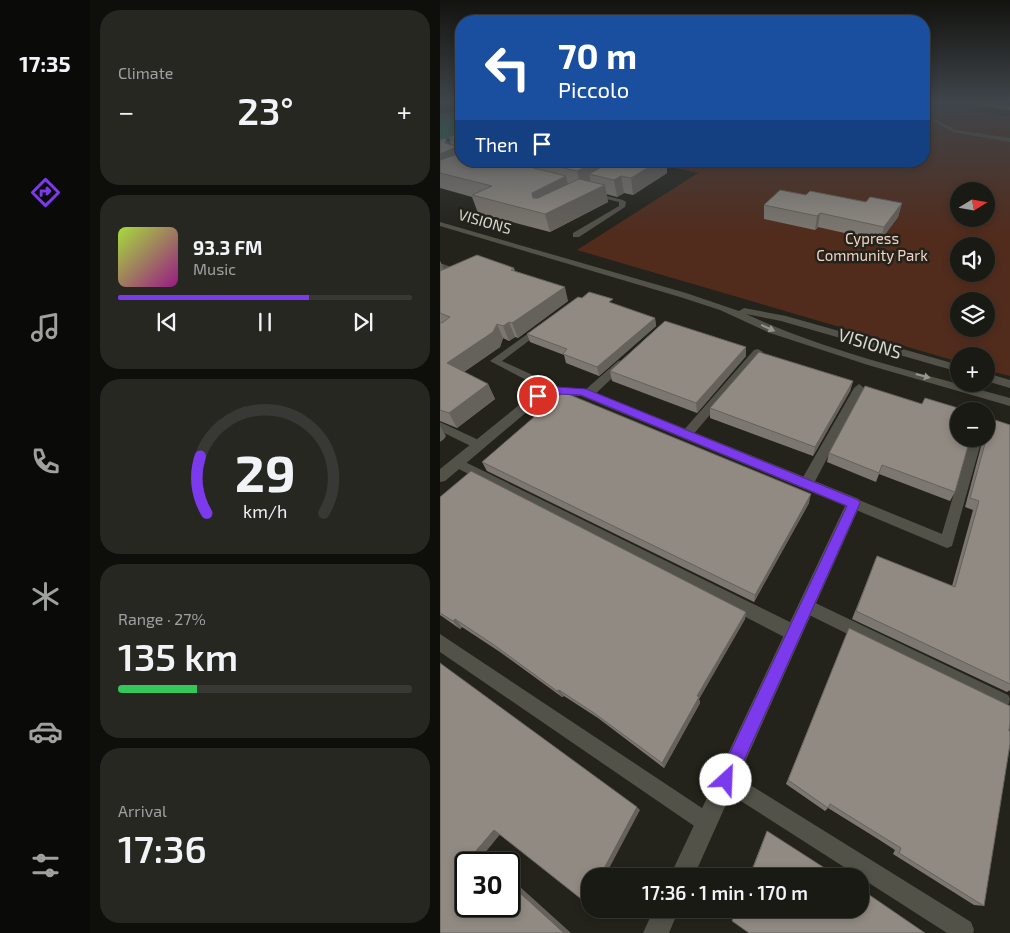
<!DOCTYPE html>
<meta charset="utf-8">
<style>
body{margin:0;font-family:"Exo 2",sans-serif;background:#272722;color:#f1f3f6;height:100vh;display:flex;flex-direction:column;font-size:19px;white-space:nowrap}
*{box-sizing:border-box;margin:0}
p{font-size:16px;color:#9fa1a0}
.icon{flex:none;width:28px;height:28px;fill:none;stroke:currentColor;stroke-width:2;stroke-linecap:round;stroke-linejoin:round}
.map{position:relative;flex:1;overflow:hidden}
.details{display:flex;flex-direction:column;gap:10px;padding:10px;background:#0e0e0b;width:350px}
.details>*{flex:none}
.guide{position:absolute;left:15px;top:15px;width:475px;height:152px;border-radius:20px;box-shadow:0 2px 8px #0003,0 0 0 1px #383834;background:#1a4fa0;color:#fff;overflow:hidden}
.needle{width:32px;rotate:79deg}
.buttons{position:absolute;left:510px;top:182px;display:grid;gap:10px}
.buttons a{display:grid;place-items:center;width:45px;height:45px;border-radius:50%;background:#1a1a14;box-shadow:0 2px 8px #0003,0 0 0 1px #383834;font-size:25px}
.speed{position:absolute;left:15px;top:852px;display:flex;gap:10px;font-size:25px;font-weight:700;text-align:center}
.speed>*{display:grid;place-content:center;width:65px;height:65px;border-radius:50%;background:#1a1a14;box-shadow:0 2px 8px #0003,0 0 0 1px #383834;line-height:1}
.speed .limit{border:2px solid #111;border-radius:8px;background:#fff;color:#111}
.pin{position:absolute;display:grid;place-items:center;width:42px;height:42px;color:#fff;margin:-21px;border:2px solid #fff;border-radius:50%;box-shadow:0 1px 5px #0007}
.me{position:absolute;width:55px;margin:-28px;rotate:25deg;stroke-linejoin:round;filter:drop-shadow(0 0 4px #0008)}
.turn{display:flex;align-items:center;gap:18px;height:105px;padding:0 20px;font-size:22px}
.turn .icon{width:65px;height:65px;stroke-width:2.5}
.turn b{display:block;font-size:35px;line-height:42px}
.then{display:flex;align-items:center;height:48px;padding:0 20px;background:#0003;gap:10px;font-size:19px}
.big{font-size:38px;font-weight:600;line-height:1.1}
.details .card{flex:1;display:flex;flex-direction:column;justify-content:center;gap:8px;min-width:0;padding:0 18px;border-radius:20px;background:#272722}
.details .dial{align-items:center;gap:0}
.dial svg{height:130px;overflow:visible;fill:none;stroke:#383834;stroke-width:7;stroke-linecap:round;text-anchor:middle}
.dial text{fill:#f1f3f6;stroke:none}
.song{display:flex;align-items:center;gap:15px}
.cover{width:60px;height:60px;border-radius:8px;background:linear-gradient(135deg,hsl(80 70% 55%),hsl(310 70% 35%))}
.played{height:5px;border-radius:2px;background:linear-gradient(90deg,#7c3aed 65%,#383834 65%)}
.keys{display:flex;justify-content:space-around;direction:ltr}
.heat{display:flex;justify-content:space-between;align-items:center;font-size:28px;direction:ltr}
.charge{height:8px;border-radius:4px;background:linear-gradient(90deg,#34c759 27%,#383834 0)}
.trip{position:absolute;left:141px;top:868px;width:288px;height:50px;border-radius:20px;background:#1a1a14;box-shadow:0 2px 8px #0003,0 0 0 1px #383834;font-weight:600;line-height:50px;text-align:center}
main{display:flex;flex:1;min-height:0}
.tab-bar{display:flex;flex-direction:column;width:90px;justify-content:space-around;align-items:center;background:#0a0a08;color:#9fa1a0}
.tab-bar .icon{width:35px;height:35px}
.tab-bar .active{color:#7c3aed}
.tab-bar b{font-size:22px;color:#f1f3f6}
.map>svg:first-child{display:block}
.green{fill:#512c1d;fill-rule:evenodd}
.water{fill:#266a52}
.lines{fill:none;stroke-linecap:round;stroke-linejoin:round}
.service{fill:#525249;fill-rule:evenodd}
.minor{fill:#525249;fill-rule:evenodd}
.tertiary{fill:#525249;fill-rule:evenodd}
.primary{fill:#5f8643;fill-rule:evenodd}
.wall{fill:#7c7770}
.shaded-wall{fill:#65615b}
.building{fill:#908a82;stroke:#65615b}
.oneway{fill:#95958e}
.route{fill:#7c3aed;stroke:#51269a}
.labels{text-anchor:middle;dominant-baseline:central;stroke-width:5;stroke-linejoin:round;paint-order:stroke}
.far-street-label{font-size:15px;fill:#d8d8d3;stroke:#23231b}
.far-park-label{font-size:15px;fill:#f3d1c3;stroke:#23231b}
.street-label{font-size:18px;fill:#d8d8d3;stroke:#23231b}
</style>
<main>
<nav class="tab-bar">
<b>17:35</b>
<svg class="icon active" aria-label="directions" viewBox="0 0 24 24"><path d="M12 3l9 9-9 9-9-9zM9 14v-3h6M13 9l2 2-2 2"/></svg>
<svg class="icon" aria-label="music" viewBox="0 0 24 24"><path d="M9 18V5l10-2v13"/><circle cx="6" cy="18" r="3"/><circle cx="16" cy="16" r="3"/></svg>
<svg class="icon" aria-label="phone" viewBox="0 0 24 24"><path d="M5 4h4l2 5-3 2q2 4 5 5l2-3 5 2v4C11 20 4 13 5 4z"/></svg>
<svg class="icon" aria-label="climate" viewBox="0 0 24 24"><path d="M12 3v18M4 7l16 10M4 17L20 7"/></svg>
<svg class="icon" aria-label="car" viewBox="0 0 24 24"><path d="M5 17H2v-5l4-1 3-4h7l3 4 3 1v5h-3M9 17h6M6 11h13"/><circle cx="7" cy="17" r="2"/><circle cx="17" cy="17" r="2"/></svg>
<svg class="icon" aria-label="filters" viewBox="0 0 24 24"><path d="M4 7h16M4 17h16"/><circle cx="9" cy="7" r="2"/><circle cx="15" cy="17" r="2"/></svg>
</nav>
<section class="details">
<div class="card"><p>Climate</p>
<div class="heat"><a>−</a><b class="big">23°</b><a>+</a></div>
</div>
<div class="card">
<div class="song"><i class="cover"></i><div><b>93.3 FM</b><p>Music</p></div></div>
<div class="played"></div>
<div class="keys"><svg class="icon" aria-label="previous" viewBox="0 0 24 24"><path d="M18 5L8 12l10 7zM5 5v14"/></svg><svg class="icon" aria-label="pause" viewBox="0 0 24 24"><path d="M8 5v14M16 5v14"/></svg><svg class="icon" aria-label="next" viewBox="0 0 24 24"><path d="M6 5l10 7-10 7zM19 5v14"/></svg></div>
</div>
<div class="card dial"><svg viewBox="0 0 100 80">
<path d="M14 69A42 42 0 1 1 86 69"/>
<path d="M14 69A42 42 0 0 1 10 34" stroke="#7c3aed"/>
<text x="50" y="56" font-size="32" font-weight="700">29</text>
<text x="50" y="72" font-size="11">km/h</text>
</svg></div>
<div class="card"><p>Range · 27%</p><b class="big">135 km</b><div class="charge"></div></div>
<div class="card"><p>Arrival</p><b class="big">17:36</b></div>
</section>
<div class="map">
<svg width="570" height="933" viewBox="0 0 570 933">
<rect width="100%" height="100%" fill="#23231b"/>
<path class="green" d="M484,105L570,116V376L546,370V356H519V362L137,250L258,173L203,161H484ZM519,191H546V219H519ZM519,246H546V274H519ZM519,301H546V329H519Z"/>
<polygon class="water" points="21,112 21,135 0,142 0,113"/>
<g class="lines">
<g class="service">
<polygon points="21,113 21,115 0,118 0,116"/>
<polygon points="495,119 516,130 570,138 570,142 513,132 493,121"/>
<polygon points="21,136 21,140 0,148 0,144"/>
<polygon points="151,192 183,200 186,202 185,207 139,237 133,237 133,233 179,206 179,202 149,195 148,194"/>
<polygon points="0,263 23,271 24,273 0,287 0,281 13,273 0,268"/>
<polygon points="100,325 103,326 103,330 62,361 121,388 122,391 121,394 113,394 50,361"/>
<polygon points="318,349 323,352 322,354 251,437 243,437 241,434 243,431 314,350"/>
<polygon points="182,360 186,361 186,365 152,397 144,397 143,394 144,391 178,361"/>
<polygon points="419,384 424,388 372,487 362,487 361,483 362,479 414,388"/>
<polygon points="0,422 43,442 45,445 43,448 35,448 0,431"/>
<polygon points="530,439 542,439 512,546 507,548 502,546 409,507 407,503 409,499 414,498 502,534"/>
<polygon points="17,458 360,627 362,633 360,639 354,641 348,639 13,466 11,463"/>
<polygon points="367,599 568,695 570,699 568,707 562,710 556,707 361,611 359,606 361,601"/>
<polygon points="0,634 274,816 277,823 274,830 267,833 260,830 0,652"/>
<polygon points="286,770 531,922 534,930 533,933 507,933 279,787 276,780 279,773"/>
</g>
<g class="minor">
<polygon points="117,387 147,389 419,499 421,503 254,876 230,876 405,506 141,396 117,395 102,399 5,481 0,482 0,469 94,393"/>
<polygon points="214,909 239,909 229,933 203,933"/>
</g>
<g class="tertiary">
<path d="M0,222L246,293L299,311L304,308L346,316L519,365V372L341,321L306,314C390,353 482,373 570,398V406L428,365L330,333L280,310L240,297L0,226Z"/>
<polygon points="546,373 570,380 570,388 546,381"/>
</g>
<polygon class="primary" points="520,102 570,106 570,110 522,103"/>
</g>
<g class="wall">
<polygon points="21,133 21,161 226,161 227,173 193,195 184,193 177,197 166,194 168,202 110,232 38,213 32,197 0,188 0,140 6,138 8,144 11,145 9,137"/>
<polygon points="366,195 426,202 462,203 458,217 440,241 378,227 375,230 324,219 324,205"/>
<polygon points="0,261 4,270 74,268 75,271 128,301 78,338 75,337 69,341 63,338 60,347 24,372 48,384 55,399 17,428 0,421"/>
<polygon points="142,298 174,304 215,318 216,326 159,376 126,363 124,355 90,342 87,334"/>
<polygon points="306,347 306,356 257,413 172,381 170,371"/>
<polygon points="413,381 410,391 373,456 270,418 270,408"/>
<polygon points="482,404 515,492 510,501 439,474 436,482 387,462 389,453"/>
<polygon points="546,417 570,425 570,690 567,692 412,619 437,556 512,586 533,510 525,507 543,439 546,439"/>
<polygon points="42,462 369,503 314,602 47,471"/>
<polygon points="0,497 306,612 305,619 259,699 260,703 224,768 158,718 124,696 122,697 60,652 22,627 20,629 0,615"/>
<polygon points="409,628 544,906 534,905 453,854 455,850 438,839 388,808 385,811 346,784"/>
<polygon points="327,831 397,876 309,876"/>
</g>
<g class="shaded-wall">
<polygon points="6,138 10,150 21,145 21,161 0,172 0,154 5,143"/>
<polygon points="159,161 173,161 149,174 151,183 141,188 137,171"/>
<polygon points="219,161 226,161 227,173 193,195 191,178"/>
<polygon points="126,176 130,193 97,210 92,193"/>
<polygon points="181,176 184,193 177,197 174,180"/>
<polygon points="165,185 168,202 110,232 105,214"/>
<polygon points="462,203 458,217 440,241 444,227"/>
<polygon points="380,213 378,227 375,230 377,216"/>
<polygon points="0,261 6,275 0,280"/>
<polygon points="125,287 128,301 78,338 72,323"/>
<polygon points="215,318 216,326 159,376 157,367"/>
<polygon points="69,322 75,337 69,341 63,326"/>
<polygon points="57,324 63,338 60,347 15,378 7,363"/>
<polygon points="306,347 306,356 257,413 256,403"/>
<polygon points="413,381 410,391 373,456 375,447"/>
<polygon points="48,384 55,399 17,428 9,413"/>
<polygon points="0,426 6,436 4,439 0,442"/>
<polygon points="371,494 369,503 314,602 315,595"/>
<polygon points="306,612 305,619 259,699 260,703 224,768 222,763 257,696"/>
<polygon points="15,619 22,627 20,629 13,621"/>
<polygon points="119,690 124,696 122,697 117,691"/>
<polygon points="197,807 200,810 165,876 160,876"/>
<polygon points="54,830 62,832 44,854 55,864 47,864 35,852"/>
<polygon points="69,877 131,933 124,933 69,883"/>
<polygon points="150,894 150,902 145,902"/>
</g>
<g class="building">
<polygon points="21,133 21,145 0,154 0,140 6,138 5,143 17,146 17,140 9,137"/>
<polygon points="21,153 21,161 72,161 73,163 126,176 92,193 93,198 98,198 139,179 165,185 105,214 32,195 52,186 0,173 0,160"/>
<polygon points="94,161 159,161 137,171"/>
<polygon points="173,161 219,161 191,178 181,176 174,180 149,174"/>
<polygon points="340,190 366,195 370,191 426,202 430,197 462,203 444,227 380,213 377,216 324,205"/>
<polygon points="37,255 74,268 71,270 125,287 72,323 69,322 63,326 57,324 53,332 7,363 48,384 9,413 0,410 0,322 2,323 10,317 0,313 0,271"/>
<polygon points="149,292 173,299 169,302 215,318 157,367 123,354 127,349 87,334 138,297 142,298"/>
<polygon points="225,321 306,347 256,403 170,371"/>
<polygon points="319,352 413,381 375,447 270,408"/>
<polygon points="425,386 482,404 485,398 528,411 519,411 519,439 530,439 515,492 442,465 439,473 389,453"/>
<polygon points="123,392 371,494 315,595 42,462"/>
<polygon points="546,417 570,425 570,684 416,611 437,556 515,587 539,501 530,498 549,429 546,429"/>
<polygon points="31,471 306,612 257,696 259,697 222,763 154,713 119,690 117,691 54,645 15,619 13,621 0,613 0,497"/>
<polygon points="409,628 570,706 570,723 569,731 570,731 570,744 544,906 459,853 461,848 443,837 390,804 388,808 348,780"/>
<polygon points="0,663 197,807 160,876 150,876 150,894 145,902 54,830 35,852 47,864 26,864 26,906 69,906 69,883 124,933 0,933"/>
<polygon points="327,831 397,876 310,876"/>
<polygon points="420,892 427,897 428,894 485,933 309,933 292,921 297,909 420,909"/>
</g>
<defs><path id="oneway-solid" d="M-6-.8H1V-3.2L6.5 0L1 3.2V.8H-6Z" transform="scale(1.25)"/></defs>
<g class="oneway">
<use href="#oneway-solid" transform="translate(328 328) rotate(24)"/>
<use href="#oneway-solid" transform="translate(483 376) rotate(15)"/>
</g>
<linearGradient id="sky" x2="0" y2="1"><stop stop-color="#13130f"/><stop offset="0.44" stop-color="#3f454a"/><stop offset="1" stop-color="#3f454a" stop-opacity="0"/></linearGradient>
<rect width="570" height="232" fill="url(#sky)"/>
<polygon class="route" points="117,387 146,389 418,500 420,503 292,787 286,789 280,787 277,780 407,506 141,395 117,394 98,400 93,396"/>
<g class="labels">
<g class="far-street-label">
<text transform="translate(45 221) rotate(16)">VISIONS</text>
</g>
<g class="far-park-label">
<text x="432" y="238">Cypress<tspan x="432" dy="17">Community Park</tspan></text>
</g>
<g class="street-label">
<text transform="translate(430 343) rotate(17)">VISIONS</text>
</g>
</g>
</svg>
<div class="buttons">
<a><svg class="needle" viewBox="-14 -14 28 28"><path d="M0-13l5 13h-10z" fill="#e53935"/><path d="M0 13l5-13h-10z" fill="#9fa1a0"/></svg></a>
<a><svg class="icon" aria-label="sound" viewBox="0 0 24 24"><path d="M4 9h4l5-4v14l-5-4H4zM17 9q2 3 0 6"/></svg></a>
<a><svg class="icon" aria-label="layers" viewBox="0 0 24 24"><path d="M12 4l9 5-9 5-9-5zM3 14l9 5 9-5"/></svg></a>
<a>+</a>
<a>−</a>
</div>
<div class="speed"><div class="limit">30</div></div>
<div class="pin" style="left:98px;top:396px;background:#d93025"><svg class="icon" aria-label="arrive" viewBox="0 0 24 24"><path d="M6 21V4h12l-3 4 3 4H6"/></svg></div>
<svg class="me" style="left:286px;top:780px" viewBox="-20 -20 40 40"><circle r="19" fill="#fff"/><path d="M0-13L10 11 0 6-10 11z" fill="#7c3aed"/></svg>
<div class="trip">17:36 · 1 min · 170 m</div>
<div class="guide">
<div class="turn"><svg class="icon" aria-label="left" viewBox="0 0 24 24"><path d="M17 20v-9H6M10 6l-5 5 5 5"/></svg><div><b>70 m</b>Piccolo</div></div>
<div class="then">Then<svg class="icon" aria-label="arrive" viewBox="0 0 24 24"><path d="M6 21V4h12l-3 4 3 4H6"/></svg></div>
</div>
</div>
</main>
